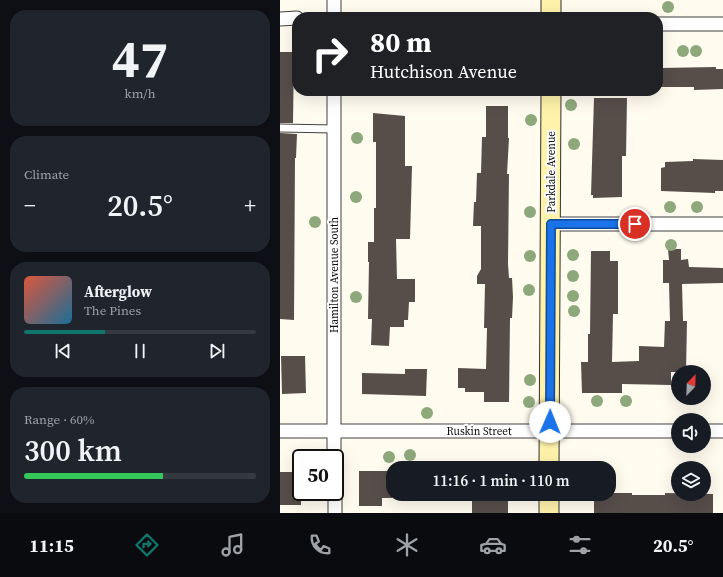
<!DOCTYPE html>
<meta charset="utf-8">
<style>
body{margin:0;font-family:"Source Serif 4",serif;background:#20242c;color:#f1f3f6;height:100vh;display:flex;flex-direction:column;font-size:15px;white-space:nowrap}
*{box-sizing:border-box;margin:0}
p{font-size:13px;color:#9ea1a6}
.icon{flex:none;width:22px;height:22px;fill:none;stroke:currentColor;stroke-width:2;stroke-linecap:round;stroke-linejoin:round}
.map{position:relative;flex:1;overflow:hidden}
.side{display:flex;flex-direction:column;gap:10px;padding:10px;background:#0d0f14;width:280px}
.side>*{flex:none}
.hud{position:absolute;left:12px;top:12px;width:371px;height:84px;border-radius:16px;box-shadow:0 4px 16px #0002;background:#202124;color:#fff;overflow:hidden}
.needle{width:26px;rotate:23deg}
.buttons{position:absolute;left:391px;top:365px;display:grid;gap:8px}
.buttons a{display:grid;place-items:center;width:40px;height:40px;border-radius:50%;background:#171b24;box-shadow:0 4px 16px #0002;font-size:20px}
.speed{position:absolute;left:12px;top:449px;display:flex;gap:8px;font-size:20px;font-weight:700;text-align:center}
.speed>*{display:grid;place-content:center;width:52px;height:52px;border-radius:50%;background:#171b24;box-shadow:0 4px 16px #0002;line-height:1}
.speed .limit{border:2px solid #111;border-radius:6px;background:#fff;color:#111}
.pin{position:absolute;display:grid;place-items:center;width:34px;height:34px;color:#fff;margin:-17px;border:2px solid #fff;border-radius:50%;box-shadow:0 1px 4px #0007}
.me{position:absolute;width:44px;margin:-22px;rotate:1deg;stroke-linejoin:round;filter:drop-shadow(0 0 3px #0008)}
.turn{display:flex;align-items:center;gap:14px;height:84px;padding:0 12px;font-size:18px}
.turn .icon{width:52px;height:52px;stroke-width:2.5}
.turn b{display:block;font-size:28px;line-height:34px}
.big{font-size:30px;font-weight:600;line-height:1.1}
.side .tile{flex:1;display:flex;flex-direction:column;justify-content:center;gap:6px;min-width:0;padding:0 14px;border-radius:16px;background:#20242c}
.side .dial{align-items:center;gap:0}
.dial b{font-size:52px;line-height:1}
.song{display:flex;align-items:center;gap:12px}
.cover{width:48px;height:48px;border-radius:6px;background:linear-gradient(135deg,hsl(10 70% 55%),hsl(200 70% 35%))}
.played{height:4px;border-radius:2px;background:linear-gradient(90deg,#0f766e 35%,#363941 35%)}
.keys{display:flex;justify-content:space-around;direction:ltr}
.heat{display:flex;justify-content:space-between;align-items:center;font-size:22px;direction:ltr}
.charge{height:6px;border-radius:3px;background:linear-gradient(90deg,#34c759 60%,#363941 0)}
.trip{position:absolute;left:106px;top:461px;width:230px;height:40px;border-radius:16px;background:#171b24;box-shadow:0 4px 16px #0002;font-weight:600;line-height:40px;text-align:center}
.menu{display:flex;height:64px;justify-content:space-around;align-items:center;background:#090b0e;color:#9ea1a6}
.menu .icon{width:28px;height:28px}
.menu .on{color:#0f766e}
.menu b{font-size:18px;color:#f1f3f6}
main{display:flex;flex:1;min-height:0}
.map>svg:first-child{display:block}
.building{fill:#574e4a}
.lines{fill:none;stroke-linecap:round;stroke-linejoin:round}
.service-casing{stroke:#414141;stroke-width:9}
.minor-casing{stroke:#414141;stroke-width:15}
.secondary-casing{stroke:#303030;stroke-width:21}
.service{stroke:#fff;stroke-width:7}
.minor{stroke:#fff;stroke-width:13}
.secondary{stroke:#fff2aa;stroke-width:19}
.tree{fill:#8da97c}
.route-casing{stroke:#114b97;stroke-width:10}
.route{stroke:#1a73e8;stroke-width:7}
.labels{text-anchor:middle;dominant-baseline:central;stroke-width:4;stroke-linejoin:round;paint-order:stroke}
.street-label{font-size:11px;fill:#0e0e0e;stroke:#fff}
</style>
<main>
<section class="side">
<div class="tile dial"><b>47</b><p>km/h</p></div>
<div class="tile"><p>Climate</p>
<div class="heat"><a>−</a><b class="big">20.5°</b><a>+</a></div>
</div>
<div class="tile">
<div class="song"><i class="cover"></i><div><b>Afterglow</b><p>The Pines</p></div></div>
<div class="played"></div>
<div class="keys"><svg class="icon" aria-label="previous" viewBox="0 0 24 24"><path d="M18 5L8 12l10 7zM5 5v14"/></svg><svg class="icon" aria-label="pause" viewBox="0 0 24 24"><path d="M8 5v14M16 5v14"/></svg><svg class="icon" aria-label="next" viewBox="0 0 24 24"><path d="M6 5l10 7-10 7zM19 5v14"/></svg></div>
</div>
<div class="tile"><p>Range · 60%</p><b class="big">300 km</b><div class="charge"></div></div>
</section>
<div class="map">
<svg width="443" height="513" viewBox="0 0 443 513">
<rect width="100%" height="100%" fill="#fffbef"/>
<g class="building">
<polygon points="0,52 14,52 13,123 0,123"/>
<polygon points="436,67 436,69 443,69 443,89 414,90 414,87 380,87 380,68"/>
<polygon points="314,98 347,98 346,156 342,156 342,197 313,198 313,195 311,195"/>
<polygon points="206,106 228,106 228,138 229,138 227,174 229,174 228,264 229,278 232,278 233,297 232,318 230,318 229,402 204,402 204,392 185,392 185,388 178,388 178,368 206,369 207,328 204,328 205,284 197,284 197,276 201,269 201,226 193,226 194,202 196,202 197,173 201,173 202,137 206,137"/>
<polygon points="93,113 125,116 125,166 132,166 130,239 116,239 117,279 135,279 135,302 129,302 128,320 124,320 124,327 110,327 109,346 91,345 92,319 88,319 89,262 88,262 88,242 94,242 94,208 96,208 96,142 93,142"/>
<polygon points="0,133 17,134 16,158 15,158 14,320 0,319"/>
<polygon points="413,159 443,160 443,191 435,191 435,193 381,191 381,168 385,167 385,162 413,161"/>
<polygon points="388,249 401,249 401,260 408,259 409,267 443,268 443,283 402,284 403,321 407,321 406,372 391,372 391,385 342,384 342,393 302,393 301,362 308,362 308,334 310,334 311,251 330,251 330,261 338,261 338,314 333,314 332,362 359,361 359,346 384,347 385,321 390,321 389,283 383,283 383,260 389,260"/>
<polygon points="1,356 25,356 26,393 2,394"/>
<polygon points="125,369 147,369 146,396 82,394 82,373 125,374"/>
<polygon points="79,471 113,471 112,498 102,498 102,506 79,506"/>
<rect x="0" y="472" width="21" height="33"/>
<polygon points="329,493 352,493 352,495 385,495 385,493 433,494 433,513 314,513 314,494"/>
<polygon points="197,494 228,494 228,513 192,513 192,498 197,498"/>
</g>
<g class="lines">
<g class="service-casing">
<polyline id="service" points="0,128 54,129"/>
</g>
<g class="minor-casing">
<g id="minor">
<polyline points="54,0 54,17"/>
<polyline points="0,19 17,18"/>
<polyline points="378,24 443,24"/>
<polyline points="54,91 54,458"/>
<polyline points="271,224 443,224"/>
<polyline points="0,431 398,431"/>
<polyline points="424,431 443,431"/>
<polyline points="55,492 55,513"/>
</g>
</g>
<g class="secondary-casing">
<g id="secondary">
<polyline points="271,17 271,0"/>
<polyline points="269,468 271,91"/>
<polyline points="269,513 269,494"/>
</g>
</g>
<use href="#service" class="service"/>
<use href="#minor" class="minor"/>
<use href="#secondary" class="secondary"/>
</g>
<g class="tree">
<circle cx="388" cy="7" r="6"/>
<circle cx="403" cy="51" r="6"/>
<circle cx="416" cy="51" r="6"/>
<circle cx="291" cy="105" r="6"/>
<circle cx="251" cy="120" r="6"/>
<circle cx="77" cy="138" r="6"/>
<circle cx="294" cy="144" r="6"/>
<circle cx="76" cy="197" r="6"/>
<circle cx="390" cy="207" r="6"/>
<circle cx="417" cy="207" r="6"/>
<circle cx="250" cy="212" r="6"/>
<circle cx="35" cy="222" r="6"/>
<circle cx="391" cy="245" r="6"/>
<circle cx="293" cy="255" r="6"/>
<circle cx="250" cy="256" r="6"/>
<circle cx="293" cy="276" r="6"/>
<circle cx="249" cy="290" r="6"/>
<circle cx="293" cy="296" r="6"/>
<circle cx="76" cy="297" r="6"/>
<circle cx="294" cy="311" r="6"/>
<circle cx="250" cy="380" r="6"/>
<circle cx="317" cy="401" r="6"/>
<circle cx="346" cy="401" r="6"/>
<circle cx="249" cy="402" r="6"/>
<circle cx="147" cy="413" r="6"/>
<circle cx="130" cy="455" r="6"/>
<circle cx="109" cy="457" r="6"/>
</g>
<g class="lines">
<g class="route-casing">
<polyline id="route" points="270,422 271,224 355,224"/>
</g>
<use href="#route" class="route"/>
</g>
<g class="labels">
<g class="street-label">
<text transform="translate(271 172) rotate(-90)">Parkdale Avenue</text>
<text transform="translate(54 275) rotate(-90)">Hamilton Avenue South</text>
<text x="199" y="431">Ruskin Street</text>
</g>
</g>
</svg>
<div class="buttons">
<a><svg class="needle" viewBox="-14 -14 28 28"><path d="M0-13l5 13h-10z" fill="#e53935"/><path d="M0 13l5-13h-10z" fill="#9ea1a6"/></svg></a>
<a><svg class="icon" aria-label="sound" viewBox="0 0 24 24"><path d="M4 9h4l5-4v14l-5-4H4zM17 9q2 3 0 6"/></svg></a>
<a><svg class="icon" aria-label="layers" viewBox="0 0 24 24"><path d="M12 4l9 5-9 5-9-5zM3 14l9 5 9-5"/></svg></a>
</div>
<div class="speed"><div class="limit">50</div></div>
<div class="pin" style="left:355px;top:224px;background:#d93025"><svg class="icon" aria-label="arrive" viewBox="0 0 24 24"><path d="M6 21V4h12l-3 4 3 4H6"/></svg></div>
<svg class="me" style="left:270px;top:422px" viewBox="-20 -20 40 40"><circle r="19" fill="#fff"/><path d="M0-13L10 11 0 6-10 11z" fill="#1a73e8"/></svg>
<div class="trip">11:16 · 1 min · 110 m</div>
<div class="hud">
<div class="turn"><svg class="icon" aria-label="right" viewBox="0 0 24 24"><path d="M7 20v-9h11M14 6l5 5-5 5"/></svg><div><b>80 m</b>Hutchison Avenue</div></div>
</div>
</div>
</main>
<nav class="menu">
<b>11:15</b>
<svg class="icon on" aria-label="directions" viewBox="0 0 24 24"><path d="M12 3l9 9-9 9-9-9zM9 14v-3h6M13 9l2 2-2 2"/></svg>
<svg class="icon" aria-label="music" viewBox="0 0 24 24"><path d="M9 18V5l10-2v13"/><circle cx="6" cy="18" r="3"/><circle cx="16" cy="16" r="3"/></svg>
<svg class="icon" aria-label="phone" viewBox="0 0 24 24"><path d="M5 4h4l2 5-3 2q2 4 5 5l2-3 5 2v4C11 20 4 13 5 4z"/></svg>
<svg class="icon" aria-label="climate" viewBox="0 0 24 24"><path d="M12 3v18M4 7l16 10M4 17L20 7"/></svg>
<svg class="icon" aria-label="car" viewBox="0 0 24 24"><path d="M5 17H2v-5l4-1 3-4h7l3 4 3 1v5h-3M9 17h6M6 11h13"/><circle cx="7" cy="17" r="2"/><circle cx="17" cy="17" r="2"/></svg>
<svg class="icon" aria-label="filters" viewBox="0 0 24 24"><path d="M4 7h16M4 17h16"/><circle cx="9" cy="7" r="2"/><circle cx="15" cy="17" r="2"/></svg>
<b>20.5°</b>
</nav>
